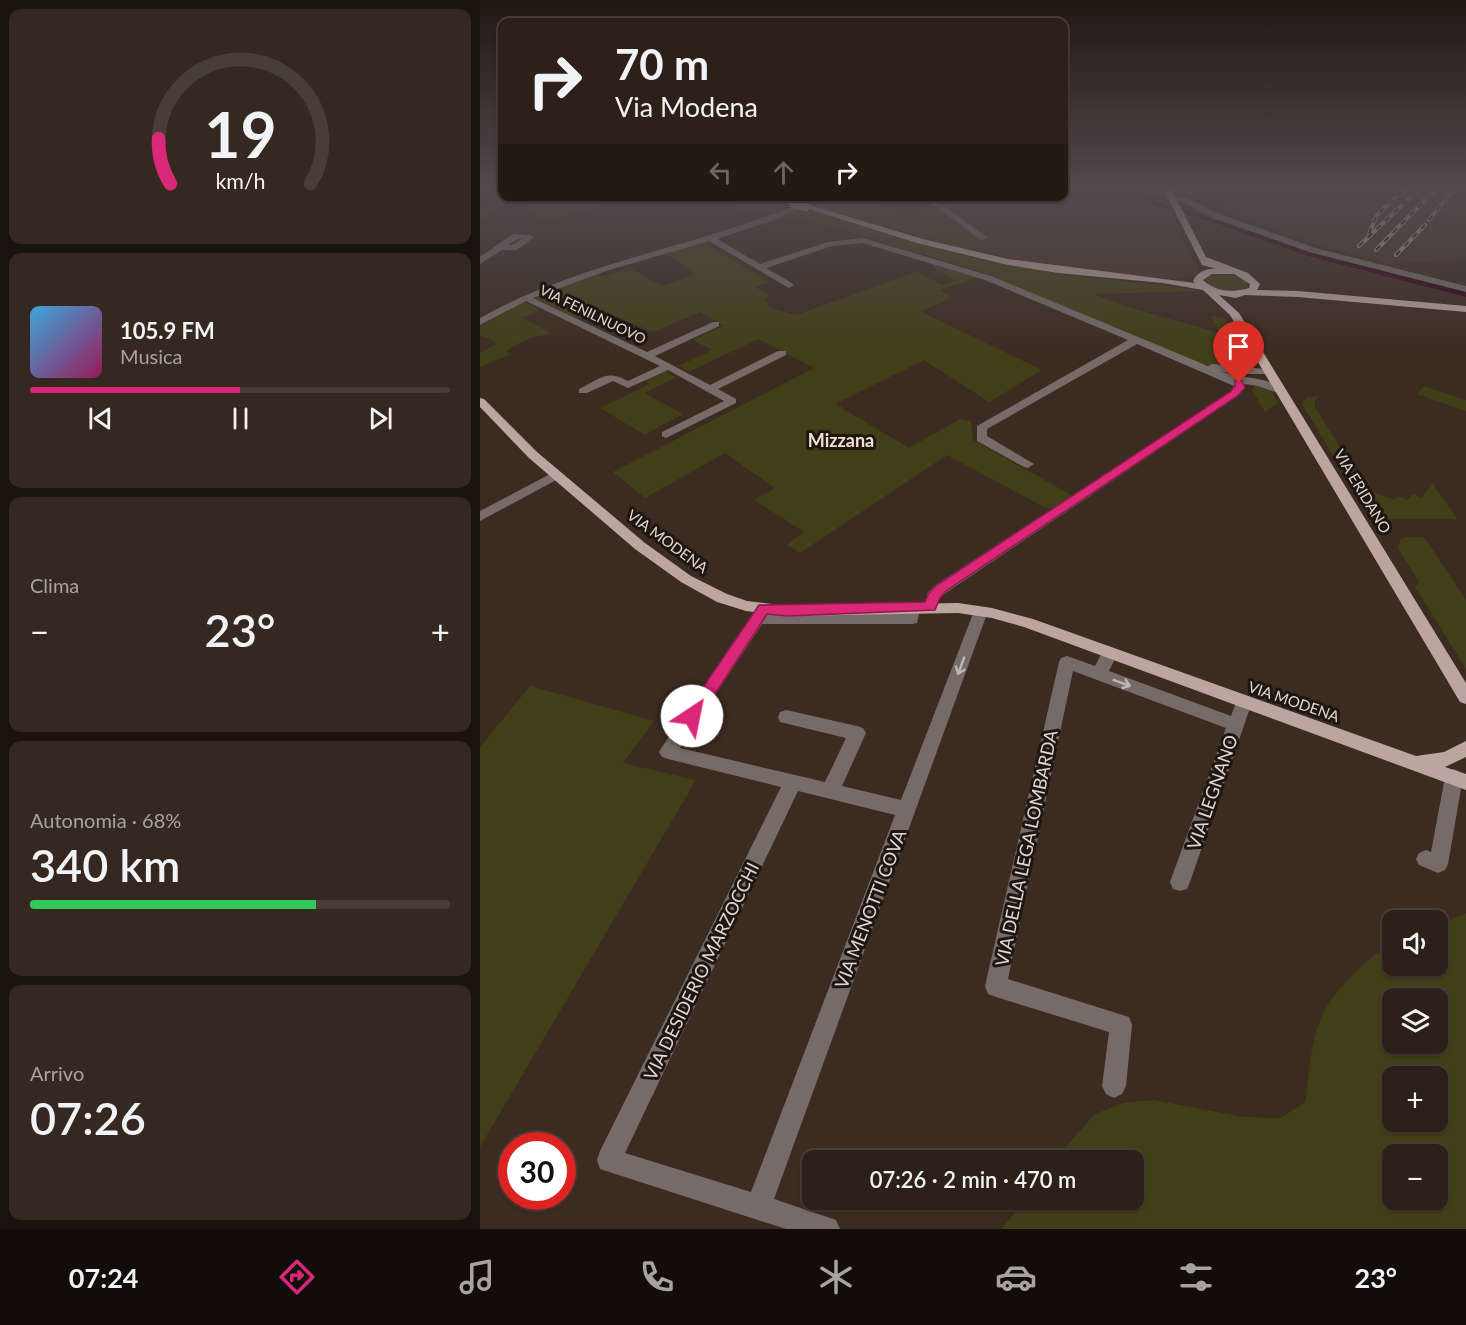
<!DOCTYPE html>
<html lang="it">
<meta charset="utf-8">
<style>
body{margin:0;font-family:Lato,sans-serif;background:#352821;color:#f1f3f6;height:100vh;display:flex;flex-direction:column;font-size:22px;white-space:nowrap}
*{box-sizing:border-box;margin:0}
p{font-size:20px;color:#a7a3a2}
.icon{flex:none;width:33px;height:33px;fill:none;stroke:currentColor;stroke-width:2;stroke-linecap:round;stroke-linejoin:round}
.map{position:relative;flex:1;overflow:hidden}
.details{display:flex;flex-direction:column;gap:9px;padding:9px;background:#19120d;width:480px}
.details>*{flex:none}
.guide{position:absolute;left:18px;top:18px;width:570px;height:183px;border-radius:12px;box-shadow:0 2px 4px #0004,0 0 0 2px #483e37;background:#2d2018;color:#f1f3f6;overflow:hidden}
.buttons{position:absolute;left:902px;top:910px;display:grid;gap:12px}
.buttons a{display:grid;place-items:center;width:66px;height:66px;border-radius:12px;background:#2d2018;box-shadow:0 2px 4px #0004,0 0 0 2px #483e37;font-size:30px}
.speed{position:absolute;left:18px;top:1132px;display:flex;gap:12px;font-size:30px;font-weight:700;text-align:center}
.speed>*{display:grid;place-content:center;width:78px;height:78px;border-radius:50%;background:#2d2018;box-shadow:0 2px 4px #0004,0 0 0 2px #483e37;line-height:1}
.speed .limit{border:9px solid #d22;background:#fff;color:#111}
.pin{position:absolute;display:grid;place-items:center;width:51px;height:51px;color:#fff;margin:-62px -26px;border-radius:50% 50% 50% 0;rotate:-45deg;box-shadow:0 0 6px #0007}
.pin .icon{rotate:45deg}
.me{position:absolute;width:66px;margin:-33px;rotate:34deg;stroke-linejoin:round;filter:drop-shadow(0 0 4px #0008)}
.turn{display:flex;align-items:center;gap:21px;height:126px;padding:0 18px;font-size:27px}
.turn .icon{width:78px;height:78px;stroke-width:2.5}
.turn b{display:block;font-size:42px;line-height:51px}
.lanes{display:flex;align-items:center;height:57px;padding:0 18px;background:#0003;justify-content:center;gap:30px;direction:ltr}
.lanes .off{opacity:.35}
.big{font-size:45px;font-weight:600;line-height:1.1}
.details .card{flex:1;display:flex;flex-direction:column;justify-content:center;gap:9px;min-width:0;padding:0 21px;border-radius:12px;background:#352821}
.details .dial{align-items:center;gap:0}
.dial svg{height:156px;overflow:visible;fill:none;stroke:#483e37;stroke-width:7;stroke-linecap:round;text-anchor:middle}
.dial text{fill:#f1f3f6;stroke:none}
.song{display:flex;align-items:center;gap:18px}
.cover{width:72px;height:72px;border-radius:9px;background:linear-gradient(135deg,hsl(200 70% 55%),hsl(330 70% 35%))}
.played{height:6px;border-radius:3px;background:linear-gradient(90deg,#db2777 50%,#483e37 50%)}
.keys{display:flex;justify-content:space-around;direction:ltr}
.heat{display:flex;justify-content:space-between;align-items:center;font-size:33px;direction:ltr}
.charge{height:9px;border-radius:4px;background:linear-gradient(90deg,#34c759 68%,#483e37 0)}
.trip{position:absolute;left:322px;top:1150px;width:342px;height:60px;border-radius:12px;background:#2d2018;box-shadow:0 2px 4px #0004,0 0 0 2px #483e37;font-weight:600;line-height:60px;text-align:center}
.tab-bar{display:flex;height:96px;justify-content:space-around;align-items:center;background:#120d0a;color:#a7a3a2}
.tab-bar .icon{width:42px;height:42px}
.tab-bar .current{color:#db2777}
.tab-bar b{font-size:27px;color:#f1f3f6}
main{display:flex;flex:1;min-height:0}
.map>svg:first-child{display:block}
.built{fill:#493323}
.green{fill:#413f17;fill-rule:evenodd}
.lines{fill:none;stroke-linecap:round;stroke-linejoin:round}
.canal{fill:#330014;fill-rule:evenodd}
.minor{fill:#766b69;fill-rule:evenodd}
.major{fill:#bca5a1;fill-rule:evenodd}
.rail-casing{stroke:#b6aaa2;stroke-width:4}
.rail{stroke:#1d1611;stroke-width:2;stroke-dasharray:6;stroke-linecap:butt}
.major-bridge{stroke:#bca5a1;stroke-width:8}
.oneway{stroke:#c2b7b1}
.route{fill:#db2777;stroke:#8e194d;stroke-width:1.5}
.labels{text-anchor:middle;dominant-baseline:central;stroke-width:6;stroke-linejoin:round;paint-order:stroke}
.far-street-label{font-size:14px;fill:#e2d7d0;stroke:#1d1611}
.street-label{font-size:15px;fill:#e2d7d0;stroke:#1d1611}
.far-district-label{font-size:18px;font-weight:bold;fill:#f6dfd1;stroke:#1d1611}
.near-street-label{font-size:18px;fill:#e2d7d0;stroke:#1d1611}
</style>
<main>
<section class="details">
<div class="card dial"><svg viewBox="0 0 100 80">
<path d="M14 69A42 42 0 1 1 86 69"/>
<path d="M14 69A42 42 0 0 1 8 46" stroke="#db2777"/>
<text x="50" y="56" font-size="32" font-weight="700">19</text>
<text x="50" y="72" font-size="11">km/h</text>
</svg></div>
<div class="card">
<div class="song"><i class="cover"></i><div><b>105.9 FM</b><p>Musica</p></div></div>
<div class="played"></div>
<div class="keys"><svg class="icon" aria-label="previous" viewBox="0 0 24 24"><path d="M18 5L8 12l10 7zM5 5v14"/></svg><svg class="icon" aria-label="pause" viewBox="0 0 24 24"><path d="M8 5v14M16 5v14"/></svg><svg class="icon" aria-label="next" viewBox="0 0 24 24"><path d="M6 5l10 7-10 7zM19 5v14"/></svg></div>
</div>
<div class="card"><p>Clima</p>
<div class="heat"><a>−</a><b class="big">23°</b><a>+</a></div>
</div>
<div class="card"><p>Autonomia · 68%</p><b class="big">340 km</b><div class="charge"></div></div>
<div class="card"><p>Arrivo</p><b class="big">07:26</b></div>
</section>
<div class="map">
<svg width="986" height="1229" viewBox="0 0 986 1229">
<rect width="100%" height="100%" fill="#3c2b20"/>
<g class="built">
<polygon points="584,188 679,188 718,269 717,274 698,279 651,276 558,264 480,247 498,237 440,197 584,196"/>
<polygon points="796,188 986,188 986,259 908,264 827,242 738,208"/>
</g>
<g class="green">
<polygon points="22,194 22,196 57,197 85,201 135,197 123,200 125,207 66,220 31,200 0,219 0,208"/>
<polygon points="254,197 280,197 313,207 295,214 278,212 249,214"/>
<path d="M297,197C310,197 341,200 350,197H396L392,200L424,212L454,207L498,238L480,247Z"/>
<path d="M320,209L503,260L587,275L713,289L716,291L613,294L655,309L739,333L731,316L744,318L755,329L762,357C753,368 731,366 718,363L502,272L315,216L276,227Z"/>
<polygon points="227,241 233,243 228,245 289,282 275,287 290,296 285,298 290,308 316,315 441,270 439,273 462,285 475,280 452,267 456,265 502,278 495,278 460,290 472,298 444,310 444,313 562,370 509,402 444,360 355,404 429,448 480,419 491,421 493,440 593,496 578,506 568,509 467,455 320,553 307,545 324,532 274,500 295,488 245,453 165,498 133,472 334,368 278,339 209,372 199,366 232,350 213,340 244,326 220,312 173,332 120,310 98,319 55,298 117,275 121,277 150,268 182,286 215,274 185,253"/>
<path d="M734,274L753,275L767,281L768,287C754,296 739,290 726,284V278Z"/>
<path d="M44,302L60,310L42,318L72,333C65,336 60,335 53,337C44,340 34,346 26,351L31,354L0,367V353L16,344L9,338L0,336V327Z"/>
<polygon points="182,370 196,377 164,393 203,414 165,435 120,408 170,384 161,379"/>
<polygon points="776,385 789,388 798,403 785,412 772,390"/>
<polygon points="944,386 986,400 986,411 937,394"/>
<polygon points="839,396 835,400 835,407 883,485 891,491 914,500 918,496 928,500 933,494 942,498 952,483 977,519 908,519 897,513 889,502 892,502 887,494 873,488 822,404 827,397"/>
<polygon points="925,537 944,537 986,600 986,669 935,587 939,582 918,548 920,540"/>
<polygon points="50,686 174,721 143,763 216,780 0,1147 0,747"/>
<path d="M986,913V1229H522L544,1200H654V1161H573L615,1114L643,1103L674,1100L763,1117L801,1118L825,1102C834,1044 829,1016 875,973C887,961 896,952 912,946V966H957V926ZM912,999H957V1044H912ZM912,1077H957V1122H912ZM912,1155H957V1200H912Z"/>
</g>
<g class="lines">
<g class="canal">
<polygon points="671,194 677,202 690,207 690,209 672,204 668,196"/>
<polygon points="704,210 834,252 986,291 986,297 828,256 704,212"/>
</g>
<g class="minor">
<path d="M337,196H347L294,220L237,239L280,264L348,242L383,238L511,276L728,366L732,364L753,366L765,355L770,344H778L779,346L774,358L764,367L794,370V374H753L740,371C761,379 789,376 807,391L801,394L778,386L764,384L765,386L758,396L467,592L460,598L455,611L450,612L443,607L448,592L457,584L750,392L754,386L657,344L507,429V436L554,464L548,468L544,467L497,441V426L648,340L505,280L383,243L352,246L286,268L312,283L314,285L309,288L229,241L129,270L53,298L167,352L233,322H239V326L175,356L230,385L298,351H306V355L238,389L256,399V403L186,438L182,436V432L244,401L188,370L148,388L133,381L107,393H99V389C120,379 126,369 148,381L180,366L46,301L0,325V318C105,259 227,246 337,196Z"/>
<polygon points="441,196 450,196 508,238 501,240"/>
<polygon points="690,196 707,198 737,213 835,248 986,286 986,292 829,252 731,217 702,202 687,200 687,196"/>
<path d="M33,234L50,235L54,237L37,250H22L0,264V257ZM38,239H42L32,245H28Z"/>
<polygon points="76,471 80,472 82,475 80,478 0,521 0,511"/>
<path d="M433,603L440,608L437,623L432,624H282L200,748L345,782L366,738L300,722L298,717L300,712L306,710L377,726L383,728L386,733L362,786L421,800L494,611L496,607H506L508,611L294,1199L356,1220L360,1229H306L120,1169L117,1160L120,1151L301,787L188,759L182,757L179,752L182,747L279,605H289L291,609L289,614H425L428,604ZM318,791L415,815L271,1192L145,1153Z"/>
<polygon points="630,647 636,649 638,653 629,671 751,716 758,697 764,695 770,697 772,702 710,882 707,889 700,891 693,889 690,882 746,728 593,671 528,979 649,1017 652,1025 646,1086 642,1094 634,1098 626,1094 622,1086 629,1032 516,997 508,994 505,986 579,662 581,658 587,656 615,666 624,649"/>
<polygon points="974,769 980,772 983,777 968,864 965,870 958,873 939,865 936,859 939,853 946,850 951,852 965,777 968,772"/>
</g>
<g class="major">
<path d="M683,188H691L726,257L768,273L780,284L777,290L818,291L986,306V312L818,297L765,295L756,298L739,295L759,313L986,683V704L980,702L750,315L723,290L683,283L578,273L528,265L437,243L322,207L329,205L443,239L528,259L715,283L713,281C717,272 727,268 737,269L722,265ZM732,274H754L770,284L769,288C752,293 736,292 723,280Z"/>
<polygon points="65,196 112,196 83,201"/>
<polygon points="286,196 298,196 317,204 313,206"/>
<polygon points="0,398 4,399 57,452 165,543 211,576 247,594 267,601 308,606 478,603 512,608 553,619 936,756 964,752 986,741 986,757 965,767 986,774 986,790 544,627 512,618 478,613 308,616 266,611 237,602 201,582 155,549 49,458 0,407"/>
</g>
<g class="rail-casing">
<g id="rail">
<polyline points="949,220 975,188"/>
<polyline points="889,234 897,215 926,188"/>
<polyline points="879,246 940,188"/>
<polyline points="896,250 957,188"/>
<polyline points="916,255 945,225"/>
</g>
</g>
<use href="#rail" class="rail"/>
<polyline class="major-bridge" points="313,204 326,207"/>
</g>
<defs><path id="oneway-shaft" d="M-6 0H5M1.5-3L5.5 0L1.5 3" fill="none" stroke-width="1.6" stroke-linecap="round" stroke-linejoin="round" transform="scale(1.5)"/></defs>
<g class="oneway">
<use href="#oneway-shaft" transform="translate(481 666) rotate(110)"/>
<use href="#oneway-shaft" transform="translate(642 683) rotate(20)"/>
</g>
<linearGradient id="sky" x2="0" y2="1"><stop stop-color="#211812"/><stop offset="0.52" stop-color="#504a4e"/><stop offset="1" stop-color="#504a4e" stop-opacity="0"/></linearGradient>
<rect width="986" height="360" fill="url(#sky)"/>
<polygon class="route" points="759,380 762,381 765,388 757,396 466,591 460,598 455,610 308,616 287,614 218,720 212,722 207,720 205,716 207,711 279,605 445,602 449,593 457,585 750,392 755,387 755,381"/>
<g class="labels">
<g class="far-street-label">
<text transform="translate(113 314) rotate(26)">VIA FENILNUOVO</text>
</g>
<g class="street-label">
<text transform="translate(883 491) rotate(59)">VIA ERIDANO</text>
<text transform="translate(188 541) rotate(36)">VIA MODENA</text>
<text transform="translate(814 701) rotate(19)">VIA MODENA</text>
</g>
<g class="far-district-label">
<text x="361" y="440">Mizzana</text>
</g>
<g class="near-street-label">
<text transform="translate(732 792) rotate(-71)">VIA LEGNANO</text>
<text transform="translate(546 848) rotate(-78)">VIA DELLA LEGA LOMBARDA</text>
<text transform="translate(390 909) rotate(-69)">VIA MENOTTI COVA</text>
<text transform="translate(221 971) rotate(-64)">VIA DESIDERIO MARZOCCHI</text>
</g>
</g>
</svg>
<div class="buttons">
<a><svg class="icon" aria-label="sound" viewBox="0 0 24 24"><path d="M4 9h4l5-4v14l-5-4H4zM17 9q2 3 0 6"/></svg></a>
<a><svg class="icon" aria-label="layers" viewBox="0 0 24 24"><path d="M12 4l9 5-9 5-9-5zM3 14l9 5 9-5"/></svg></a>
<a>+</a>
<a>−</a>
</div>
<div class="speed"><div class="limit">30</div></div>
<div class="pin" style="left:759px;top:383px;background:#d93025"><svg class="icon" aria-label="arrive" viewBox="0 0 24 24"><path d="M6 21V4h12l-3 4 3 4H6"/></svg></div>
<svg class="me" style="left:212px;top:716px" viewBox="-20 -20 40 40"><circle r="19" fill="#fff"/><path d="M0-13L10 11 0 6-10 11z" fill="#db2777"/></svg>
<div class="trip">07:26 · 2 min · 470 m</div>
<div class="guide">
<div class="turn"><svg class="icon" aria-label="right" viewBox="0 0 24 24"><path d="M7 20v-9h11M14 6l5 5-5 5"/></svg><div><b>70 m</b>Via Modena</div></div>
<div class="lanes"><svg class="icon off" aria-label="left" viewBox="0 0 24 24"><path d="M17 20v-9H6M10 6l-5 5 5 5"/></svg><svg class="icon off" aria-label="ahead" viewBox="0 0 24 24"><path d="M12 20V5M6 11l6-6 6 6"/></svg><svg class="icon" aria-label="right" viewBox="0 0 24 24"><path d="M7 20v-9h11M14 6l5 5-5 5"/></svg></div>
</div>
</div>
</main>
<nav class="tab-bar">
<b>07:24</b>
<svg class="icon current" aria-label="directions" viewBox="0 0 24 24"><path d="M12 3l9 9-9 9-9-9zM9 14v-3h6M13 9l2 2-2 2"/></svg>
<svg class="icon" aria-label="music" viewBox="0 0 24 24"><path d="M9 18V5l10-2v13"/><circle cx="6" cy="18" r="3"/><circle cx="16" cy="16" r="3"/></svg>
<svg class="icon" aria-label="phone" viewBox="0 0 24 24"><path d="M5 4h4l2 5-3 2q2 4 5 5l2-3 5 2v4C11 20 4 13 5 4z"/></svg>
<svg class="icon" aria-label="climate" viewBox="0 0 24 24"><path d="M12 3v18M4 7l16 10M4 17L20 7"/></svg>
<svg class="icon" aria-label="car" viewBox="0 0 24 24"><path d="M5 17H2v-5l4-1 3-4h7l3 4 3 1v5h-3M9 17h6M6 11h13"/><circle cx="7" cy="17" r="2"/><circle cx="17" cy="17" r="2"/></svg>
<svg class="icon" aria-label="filters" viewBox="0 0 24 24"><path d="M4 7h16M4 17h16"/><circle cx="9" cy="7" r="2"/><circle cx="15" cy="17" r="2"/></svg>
<b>23°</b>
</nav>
